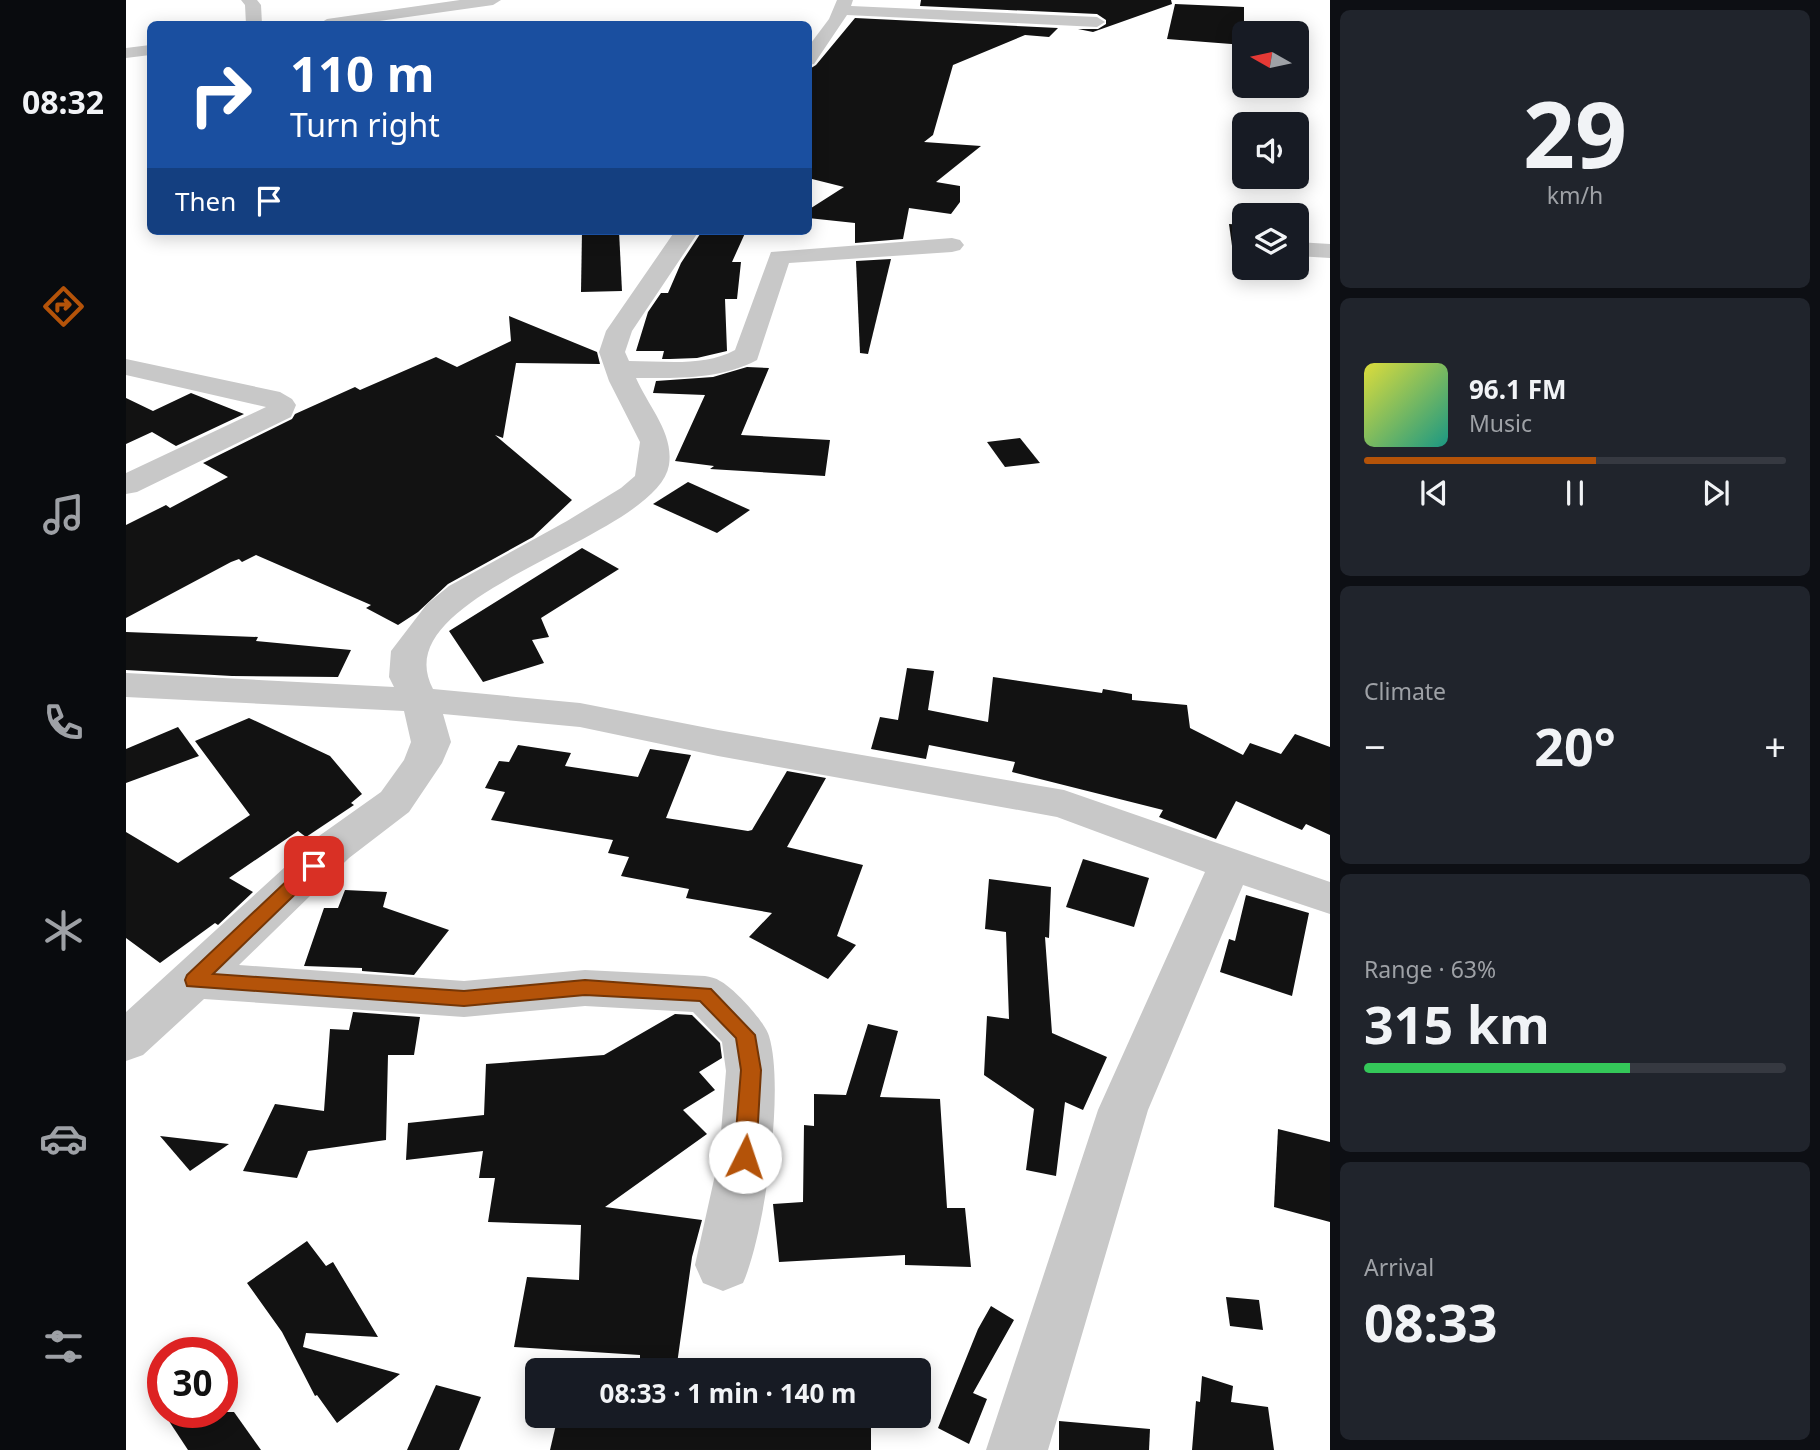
<!DOCTYPE html>
<meta charset="utf-8">
<style>
body{margin:0;font-family:"Noto Sans",sans-serif;background:#20242c;color:#f1f3f6;height:100vh;display:flex;flex-direction:column;font-size:26px;white-space:nowrap}
*{box-sizing:border-box;margin:0}
p{font-size:23px;color:#9ea1a6}
.icon{flex:none;width:38px;height:38px;fill:none;stroke:currentColor;stroke-width:2;stroke-linecap:round;stroke-linejoin:round}
.map{position:relative;flex:1;overflow:hidden}
.panel{display:flex;flex-direction:column;gap:10px;padding:10px;background:#0d0f14;width:490px}
.panel>*{flex:none}
.hud{position:absolute;left:21px;top:21px;width:665px;height:214px;border-radius:10px;box-shadow:0 4px 18px #0003;background:#1a4fa0;color:#fff;overflow:hidden}
.needle{width:46px;rotate:279deg}
.buttons{position:absolute;left:1106px;top:21px;display:grid;gap:14px}
.buttons a{display:grid;place-items:center;width:77px;height:77px;border-radius:10px;background:#171b24;box-shadow:0 4px 18px #0003;font-size:35px}
.speed{position:absolute;left:21px;top:1337px;display:flex;gap:14px;font-size:35px;font-weight:700;text-align:center}
.speed>*{display:grid;place-content:center;width:91px;height:91px;border-radius:50%;background:#171b24;box-shadow:0 4px 18px #0003;line-height:1}
.speed .limit{border:10px solid #d22;background:#fff;color:#111}
.pin{position:absolute;display:grid;place-items:center;width:60px;height:60px;color:#fff;margin:-30px;border-radius:14px;box-shadow:0 4px 10px #0006}
.me{position:absolute;width:77px;margin:-38px;rotate:4deg;stroke-linejoin:round;filter:drop-shadow(0 0 5px #0008)}
.turn{display:flex;align-items:center;gap:24px;height:147px;padding:0 28px;font-size:32px}
.turn .icon{width:91px;height:91px;stroke-width:2.5}
.turn b{display:block;font-size:49px;line-height:60px}
.then{display:flex;align-items:center;height:66px;padding:0 28px;background:#0003;gap:14px;font-size:26px}
.big{font-size:52px;font-weight:700;line-height:1.1}
.panel .widget{flex:1;display:flex;flex-direction:column;justify-content:center;gap:10px;min-width:0;padding:0 24px;border-radius:10px;background:#20242c}
.panel .dial{align-items:center;gap:0}
.dial b{font-size:91px;line-height:1}
.song{display:flex;align-items:center;gap:21px}
.cover{width:84px;height:84px;border-radius:10px;background:linear-gradient(135deg,hsl(60 70% 55%),hsl(170 70% 35%))}
.played{height:7px;border-radius:4px;background:linear-gradient(90deg,#b45309 55%,#363941 55%)}
.keys{display:flex;justify-content:space-around;direction:ltr}
.heat{display:flex;justify-content:space-between;align-items:center;font-size:38px;direction:ltr}
.charge{height:10px;border-radius:5px;background:linear-gradient(90deg,#34c759 63%,#363941 0)}
.trip{position:absolute;left:399px;top:1358px;width:406px;height:70px;border-radius:10px;background:#171b24;box-shadow:0 4px 18px #0003;font-weight:700;line-height:70px;text-align:center}
main{display:flex;flex:1;min-height:0}
.tab-bar{display:flex;flex-direction:column;width:126px;justify-content:space-around;align-items:center;background:#090b0e;color:#9ea1a6}
.tab-bar .icon{width:49px;height:49px}
.tab-bar .on{color:#b45309}
.tab-bar b{font-size:32px;color:#f1f3f6}
.map>svg:first-child{display:block}
.building{fill:#121212}
.lines{fill:none;stroke-linecap:round;stroke-linejoin:round}
.minor{fill:#c8c8c8;fill-rule:evenodd}
.route{fill:#b45309;stroke:#753606;stroke-width:2}
</style>
<main>
<nav class="tab-bar">
<b>08:32</b>
<svg class="icon on" aria-label="directions" viewBox="0 0 24 24"><path d="M12 3l9 9-9 9-9-9zM9 14v-3h6M13 9l2 2-2 2"/></svg>
<svg class="icon" aria-label="music" viewBox="0 0 24 24"><path d="M9 18V5l10-2v13"/><circle cx="6" cy="18" r="3"/><circle cx="16" cy="16" r="3"/></svg>
<svg class="icon" aria-label="phone" viewBox="0 0 24 24"><path d="M5 4h4l2 5-3 2q2 4 5 5l2-3 5 2v4C11 20 4 13 5 4z"/></svg>
<svg class="icon" aria-label="climate" viewBox="0 0 24 24"><path d="M12 3v18M4 7l16 10M4 17L20 7"/></svg>
<svg class="icon" aria-label="car" viewBox="0 0 24 24"><path d="M5 17H2v-5l4-1 3-4h7l3 4 3 1v5h-3M9 17h6M6 11h13"/><circle cx="7" cy="17" r="2"/><circle cx="17" cy="17" r="2"/></svg>
<svg class="icon" aria-label="filters" viewBox="0 0 24 24"><path d="M4 7h16M4 17h16"/><circle cx="9" cy="7" r="2"/><circle cx="15" cy="17" r="2"/></svg>
</nav>
<div class="map">
<svg width="1204" height="1450" viewBox="0 0 1204 1450">
<rect width="100%" height="100%" fill="#fff"/>
<g class="building">
<polygon points="795,0 1045,0 1046,4 967,32 952,29 972,29 980,24 980,20 971,14 794,6"/>
<polygon points="1049,4 1118,7 1118,45 1041,39"/>
<polygon points="729,18 932,28 923,37 899,35 827,65 807,135 798,142 855,146 810,182 834,186 834,202 825,214 783,208 777,239 729,243 729,223 682,218 682,210 718,187 682,178 682,70 690,65"/>
<polygon points="1103,224 1118,225 1118,253 1107,253"/>
<polygon points="456,231 493,231 496,291 455,292"/>
<polygon points="576,231 620,231 606,262 615,262 611,299 599,299 601,351 571,358 544,359 536,359 538,351 510,351 522,312 535,293 542,293 555,263"/>
<polygon points="765,259 742,354 734,353 730,261"/>
<polygon points="383,316 471,352 474,364 390,363 377,438 369,435 446,500 407,537 322,584 292,612 272,625 240,608 245,605 130,555 116,562 113,559 105,562 0,618 0,525 40,505 44,508 102,477 77,463 166,419 169,414 229,387 234,390 310,357 331,367 385,341"/>
<polygon points="621,367 643,368 615,435 704,440 699,476 584,469 588,466 549,461 579,395 527,393 530,381 587,377"/>
<polygon points="65,393 118,414 50,446 26,432 0,444 0,398 27,411"/>
<polygon points="894,438 914,463 879,467 861,442"/>
<polygon points="562,482 624,510 591,533 527,504"/>
<polygon points="456,548 493,569 415,618 423,637 406,640 418,663 357,682 323,631"/>
<polygon points="0,632 132,637 130,641 225,650 212,677 106,676 0,670"/>
<polygon points="781,668 808,671 802,710 862,722 867,677 976,693 977,689 1006,694 1006,700 1061,705 1064,728 1117,755 1124,743 1155,754 1169,734 1204,747 1204,835 1180,824 1176,830 1110,801 1090,839 1033,817 1037,810 886,772 889,762 803,745 800,759 745,749 754,717 772,720"/>
<polygon points="123,718 204,756 236,794 225,803 228,805 180,837 172,831 103,878 127,892 92,925 89,923 34,963 0,938 0,832 52,863 124,815 69,741"/>
<polygon points="52,727 73,756 0,783 0,749"/>
<polygon points="392,745 445,753 439,766 512,777 524,749 565,755 540,818 622,831 626,830 661,771 700,778 661,847 737,865 711,936 730,945 702,979 623,937 646,913 560,898 563,889 495,876 503,857 482,853 487,840 365,820 379,792 359,788 373,761 383,762"/>
<polygon points="957,859 1023,878 1008,927 940,907"/>
<polygon points="863,879 925,887 923,938 919,937 926,1033 981,1057 957,1110 939,1102 930,1176 900,1170 908,1109 858,1075 861,1016 883,1019 880,932 859,929"/>
<polygon points="219,890 261,892 257,907 323,930 288,975 236,971 236,968 178,966 198,908 212,908"/>
<polygon points="1120,895 1183,913 1166,996 1094,972 1103,939 1109,941"/>
<polygon points="227,1012 294,1017 288,1055 262,1055 260,1140 182,1151 171,1178 117,1171 149,1104 198,1111 204,1029 223,1030"/>
<polygon points="549,1014 566,1015 594,1043 596,1058 573,1072 589,1090 557,1110 581,1134 479,1207 576,1220 566,1257 551,1364 514,1359 514,1355 388,1347 401,1277 453,1280 455,1225 362,1222 369,1178 353,1178 357,1151 280,1160 282,1123 358,1115 360,1064 478,1055"/>
<polygon points="742,1024 772,1031 754,1097 814,1099 821,1208 839,1208 845,1267 779,1265 779,1255 653,1262 647,1204 677,1202 678,1125 688,1126 688,1094 720,1095"/>
<polygon points="1152,1129 1204,1142 1204,1222 1148,1207"/>
<polygon points="34,1136 103,1144 64,1171"/>
<polygon points="181,1241 200,1266 207,1262 252,1337 180,1333 177,1347 274,1374 211,1423 191,1395 189,1396 156,1332 121,1283"/>
<polygon points="1100,1297 1133,1300 1137,1330 1104,1326"/>
<polygon points="865,1306 888,1320 847,1393 861,1399 843,1444 812,1428 852,1329"/>
<polygon points="1076,1376 1107,1386 1105,1402 1142,1407 1148,1450 1066,1450 1070,1401 1074,1402"/>
<polygon points="310,1385 355,1397 333,1450 281,1450"/>
<polygon points="37,1412 108,1412 135,1450 62,1450"/>
<polygon points="432,1416 745,1416 745,1450 424,1450"/>
<polygon points="933,1421 1024,1429 1023,1450 933,1450"/>
</g>
<g class="lines">
<g class="minor">
<polygon points="115,0 131,0 135,5 136,24 120,24 119,5"/>
<polygon points="334,0 375,0 367,5 232,24 193,24 201,19"/>
<polygon points="711,0 727,0 725,6 971,17 979,22 971,27 721,15 688,64 682,65 682,47 703,19"/>
<polygon points="24,45 24,55 0,58 0,48"/>
<path d="M549,231H573L506,331L499,352L503,361C538,361 578,367 609,350L645,252L826,238L834,240L838,245L834,250L826,252L663,263L631,360C594,380 550,378 510,378C522,406 548,433 543,465C530,540 255,592 307,689L454,703L592,730L938,790L1204,882V914L1117,885L1022,1110L922,1450H860L972,1110L1079,872L931,817L592,756L454,727L317,714L325,742L316,763L283,812L223,858L113,965L338,981L459,970L579,976C584,977 590,978 594,981C608,988 639,1022 643,1036C659,1088 639,1233 617,1283L597,1291L577,1283L569,1265L593,1157L600,1071L596,1042L567,1012L459,1006L338,1017L78,999L17,1055L0,1061V1012L193,836L255,792L278,760L285,742L278,711L0,697V673L268,687L263,677L265,651L301,604L323,586L441,521L495,488L509,476L514,442L483,381L473,352L480,331Z"/>
<polygon points="1171,242 1204,244 1204,258 1171,256"/>
<polygon points="0,359 154,392 166,399 170,405 165,417 11,492 0,494 0,473 140,407 0,375"/>
</g>
</g>
<polygon class="route" points="188,859 194,861 197,866 194,870 87,974 338,991 459,980 585,989 629,1035 635,1070 630,1157 627,1163 619,1166 612,1163 608,1157 615,1070 610,1038 574,1001 459,995 338,1006 61,986 59,980 61,975 182,861"/>
</svg>
<div class="buttons">
<a><svg class="needle" viewBox="-14 -14 28 28"><path d="M0-13l5 13h-10z" fill="#e53935"/><path d="M0 13l5-13h-10z" fill="#9ea1a6"/></svg></a>
<a><svg class="icon" aria-label="sound" viewBox="0 0 24 24"><path d="M4 9h4l5-4v14l-5-4H4zM17 9q2 3 0 6"/></svg></a>
<a><svg class="icon" aria-label="layers" viewBox="0 0 24 24"><path d="M12 4l9 5-9 5-9-5zM3 14l9 5 9-5"/></svg></a>
</div>
<div class="speed"><div class="limit">30</div></div>
<div class="pin" style="left:188px;top:866px;background:#d93025"><svg class="icon" aria-label="arrive" viewBox="0 0 24 24"><path d="M6 21V4h12l-3 4 3 4H6"/></svg></div>
<svg class="me" style="left:619px;top:1157px" viewBox="-20 -20 40 40"><circle r="19" fill="#fff"/><path d="M0-13L10 11 0 6-10 11z" fill="#b45309"/></svg>
<div class="trip">08:33 · 1 min · 140 m</div>
<div class="hud">
<div class="turn"><svg class="icon" aria-label="right" viewBox="0 0 24 24"><path d="M7 20v-9h11M14 6l5 5-5 5"/></svg><div><b>110 m</b>Turn right</div></div>
<div class="then">Then<svg class="icon" aria-label="arrive" viewBox="0 0 24 24"><path d="M6 21V4h12l-3 4 3 4H6"/></svg></div>
</div>
</div>
<section class="panel">
<div class="widget dial"><b>29</b><p>km/h</p></div>
<div class="widget">
<div class="song"><i class="cover"></i><div><b>96.1 FM</b><p>Music</p></div></div>
<div class="played"></div>
<div class="keys"><svg class="icon" aria-label="previous" viewBox="0 0 24 24"><path d="M18 5L8 12l10 7zM5 5v14"/></svg><svg class="icon" aria-label="pause" viewBox="0 0 24 24"><path d="M8 5v14M16 5v14"/></svg><svg class="icon" aria-label="next" viewBox="0 0 24 24"><path d="M6 5l10 7-10 7zM19 5v14"/></svg></div>
</div>
<div class="widget"><p>Climate</p>
<div class="heat"><a>−</a><b class="big">20°</b><a>+</a></div>
</div>
<div class="widget"><p>Range · 63%</p><b class="big">315 km</b><div class="charge"></div></div>
<div class="widget"><p>Arrival</p><b class="big">08:33</b></div>
</section>
</main>
